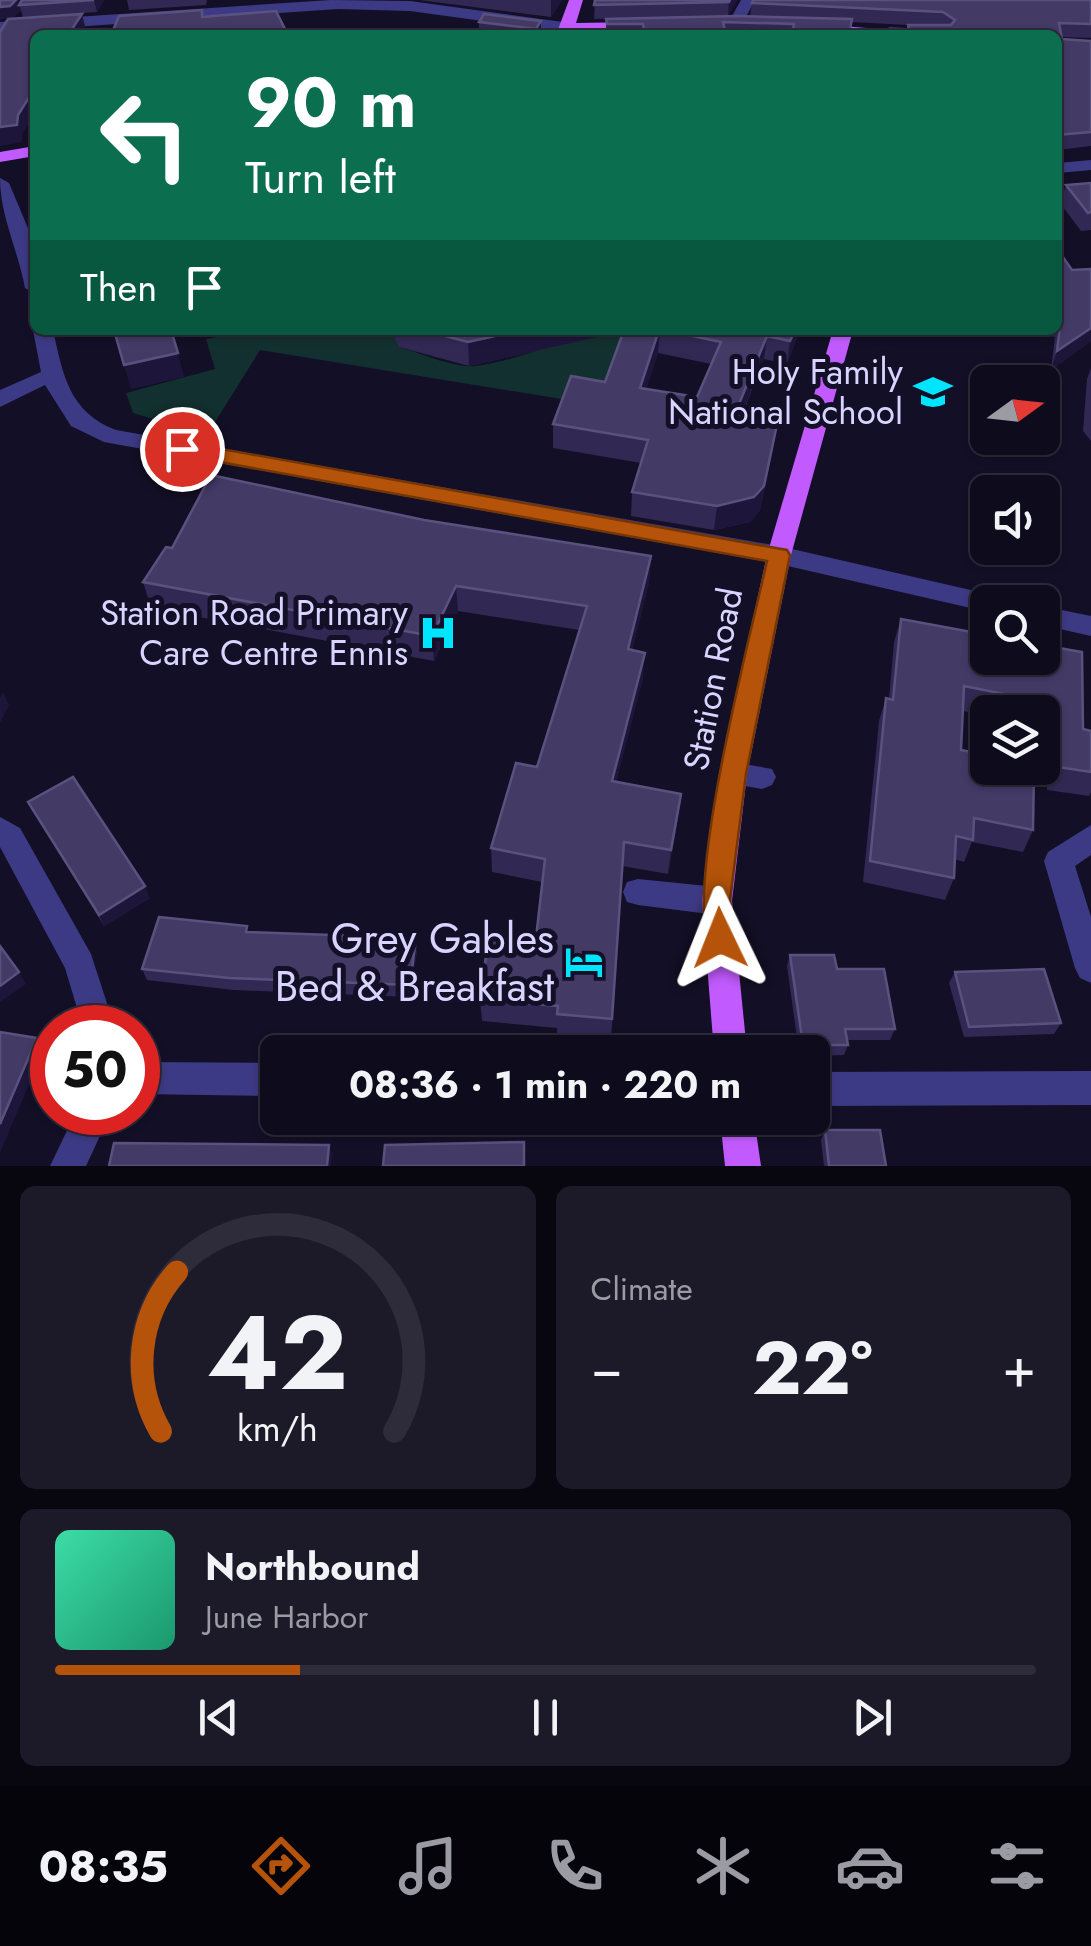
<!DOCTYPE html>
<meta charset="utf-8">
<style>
body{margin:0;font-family:Jost,sans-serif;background:#1c1929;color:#f1f3f6;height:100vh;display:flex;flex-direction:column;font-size:38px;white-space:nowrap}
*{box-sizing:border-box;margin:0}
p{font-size:32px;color:#9b9ba3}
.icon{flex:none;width:55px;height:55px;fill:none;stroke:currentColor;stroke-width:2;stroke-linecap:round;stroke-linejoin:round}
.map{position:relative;height:1166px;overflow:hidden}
.panel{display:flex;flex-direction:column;gap:20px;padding:20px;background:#08060f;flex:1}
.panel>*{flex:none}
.hud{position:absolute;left:30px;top:30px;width:1032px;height:305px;border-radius:15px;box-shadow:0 2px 8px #0004,0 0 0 2px #2e2b3b;background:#0b6e4f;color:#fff;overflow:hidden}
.needle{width:65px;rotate:75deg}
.controls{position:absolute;left:970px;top:365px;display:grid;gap:20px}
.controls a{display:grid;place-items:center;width:90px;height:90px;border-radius:15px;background:#0e0b1c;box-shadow:0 2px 8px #0004,0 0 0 2px #2e2b3b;font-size:50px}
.speed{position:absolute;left:30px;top:1005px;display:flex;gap:20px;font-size:50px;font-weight:700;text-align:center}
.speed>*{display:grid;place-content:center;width:130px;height:130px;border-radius:50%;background:#0e0b1c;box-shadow:0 2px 8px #0004,0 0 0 2px #2e2b3b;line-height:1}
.speed .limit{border:15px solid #d22;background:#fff;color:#111}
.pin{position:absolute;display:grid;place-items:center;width:85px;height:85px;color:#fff;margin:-42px;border:5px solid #fff;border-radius:50%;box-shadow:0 2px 10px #0007}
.me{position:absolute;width:110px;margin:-55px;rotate:358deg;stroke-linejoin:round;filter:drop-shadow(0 0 8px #0008)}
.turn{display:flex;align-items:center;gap:35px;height:210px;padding:0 50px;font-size:45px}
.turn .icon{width:130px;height:130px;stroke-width:2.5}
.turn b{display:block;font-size:70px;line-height:85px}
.then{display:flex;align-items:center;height:95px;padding:0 50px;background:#0003;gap:20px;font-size:38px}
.big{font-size:75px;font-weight:700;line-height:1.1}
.panel .card{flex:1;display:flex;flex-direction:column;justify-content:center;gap:15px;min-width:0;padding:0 35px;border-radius:15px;background:#1c1929}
.panel .dial{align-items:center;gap:0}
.dial svg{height:260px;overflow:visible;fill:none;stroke:#2e2b3b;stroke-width:7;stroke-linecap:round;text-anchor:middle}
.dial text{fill:#f1f3f6;stroke:none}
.song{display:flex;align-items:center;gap:30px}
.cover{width:120px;height:120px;border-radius:15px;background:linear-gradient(135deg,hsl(160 70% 55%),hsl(160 70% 35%))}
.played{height:10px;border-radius:5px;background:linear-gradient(90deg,#b45309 25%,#2e2b3b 25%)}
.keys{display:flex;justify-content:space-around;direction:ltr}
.heat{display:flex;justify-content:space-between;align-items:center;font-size:55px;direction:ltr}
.panel .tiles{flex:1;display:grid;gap:20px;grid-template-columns:1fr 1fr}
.card:last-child{grid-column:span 2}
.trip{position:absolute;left:260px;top:1035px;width:570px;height:100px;border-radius:15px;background:#0e0b1c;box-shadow:0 2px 8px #0004,0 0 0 2px #2e2b3b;font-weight:700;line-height:100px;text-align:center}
.menu{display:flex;height:160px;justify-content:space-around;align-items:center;background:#06040b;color:#9b9ba3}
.menu .icon{width:70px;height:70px}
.menu .active{color:#b45309}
.menu b{font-size:45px;color:#f1f3f6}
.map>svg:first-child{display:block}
.green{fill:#12302f}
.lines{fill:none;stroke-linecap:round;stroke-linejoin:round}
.minor{fill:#3d3a85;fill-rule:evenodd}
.major{fill:#c25bff;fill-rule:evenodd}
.wall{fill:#312854;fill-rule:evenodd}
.shaded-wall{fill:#1d163a}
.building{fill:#433a66;stroke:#5a527e;stroke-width:2.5}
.route{fill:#b45309;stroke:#753606;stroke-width:2.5}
.labels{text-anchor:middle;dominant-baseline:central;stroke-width:10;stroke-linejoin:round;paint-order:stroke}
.poi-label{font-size:35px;fill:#d9d4ff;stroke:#130f26;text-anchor:end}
.street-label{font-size:35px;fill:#d9d4ff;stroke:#130f26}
.near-poi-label{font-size:42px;fill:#d9d4ff;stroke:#130f26;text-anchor:end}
</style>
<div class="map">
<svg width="1091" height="1166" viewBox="0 0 1091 1166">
<rect width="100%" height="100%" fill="#130f26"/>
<path class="green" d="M253,330H391L399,347C421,353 453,368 475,366C527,360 577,330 628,330L604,406L260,350L207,435L133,413L126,393L215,369L206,339Z"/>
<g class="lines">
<g class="minor">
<polygon points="331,0 410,1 570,23 578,28 570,33 410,11 338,9 0,32 0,22"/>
<polygon points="741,0 755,0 740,28 730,28 727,25"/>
<polygon points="890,27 940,30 948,35 884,35 885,29"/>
<polygon points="1091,160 1091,170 1058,173 1058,163"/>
<path d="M0,178L9,183L35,245V294L25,288C18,250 0,216 0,178Z"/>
<path d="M35,327V330H53C63,375 69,412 116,430L779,546L988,594L1000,602H988V612L779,564L104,442L71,426L45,385L0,407V390L41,372L33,330Z"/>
<polygon points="1042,606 1091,616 1091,636 1042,625"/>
<polygon points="733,762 772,769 776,777 772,785 762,789 723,782 719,774 723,766"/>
<polygon points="0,817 20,828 91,954 115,1028 83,1028 65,968 0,847"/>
<polygon points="1091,825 1091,855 1075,866 1091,917 1091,983 1080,978 1075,968 1044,861 1048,852"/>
<polygon points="638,879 717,887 728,891 732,901 728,911 717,915 638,905 627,902 623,892 627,882"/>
<polygon points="138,1062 278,1063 278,1096 138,1094"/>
<polygon points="1091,1071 1091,1105 812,1106 812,1072"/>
<polygon points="76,1112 111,1112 86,1166 50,1166"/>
</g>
<g class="major">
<polygon points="569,0 583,0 576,23 640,22 648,27 640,32 556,35"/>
<polygon points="819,24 890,30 898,35 814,32 814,26"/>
<polygon points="35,146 35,156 0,162 0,152"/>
<polygon points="833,330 853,330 791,555 747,774 732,901 747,1052 714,1052 702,901 719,774 767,555"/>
<polygon points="720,1118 754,1118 761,1166 725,1166"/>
</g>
</g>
<g class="wall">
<polygon points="0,0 104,0 97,12 23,17 21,10 13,17 0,19"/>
<polygon points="127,0 207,0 206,5 129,10"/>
<polygon points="419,0 562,0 551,17"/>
<polygon points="595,0 737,0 728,16 750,16 752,3 1091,0 1091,38 1062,37 1062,39 1091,41 1091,146 1058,150 1058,35 906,35 908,25 851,22 849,35 606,35 606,19 691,17 594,19"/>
<polygon points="541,21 540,35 479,34 479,22"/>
<polygon points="1091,183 1091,230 1081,231 1060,203 1066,185"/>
<polygon points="1058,250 1072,270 1091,269 1091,341 1051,370 1055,337 1039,335 1039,330 1058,330"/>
<path d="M390,330H800L787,364L764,359L746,405L776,434L760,510L750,522L714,530L631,516L632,492L641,463L553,448V424L605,382L623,331L469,366L399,347ZM658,353L711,364L697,397L646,389Z"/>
<polygon points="1091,368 1091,441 1083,431 1087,379"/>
<polygon points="424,520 651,556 649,582 632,650 643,678 616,782 678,818 668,874 622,866 611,1040 557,1035 557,1028 482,1021 480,999 536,938 542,882 492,872 491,848 537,767 579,630 458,611 434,661 151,608 143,582 172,548"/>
<polygon points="901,619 1042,658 1083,729 1091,731 1091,792 1089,796 1047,790 1042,712 988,712 988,715 963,711 961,750 1033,830 1023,852 972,842 964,862 954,859 954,878 945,900 863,882 879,721 886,698 889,699 894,642"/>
<polygon points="28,802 150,898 104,926"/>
<polygon points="249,932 416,938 417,950 411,997 233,990 147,980 142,969"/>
<polygon points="790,955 895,1029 890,1040 847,1040 848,1045 844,1055 812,1056 812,1052 799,1052 787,966"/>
<polygon points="955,972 1061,1023 1054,1034 964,1037 949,983"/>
<polygon points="825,1130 886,1166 824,1166 821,1140"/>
</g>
<g class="shaded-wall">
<polygon points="16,0 30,0 19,5 21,10 13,17 0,19 0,7"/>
<polygon points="94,0 104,0 97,12"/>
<polygon points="551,0 562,0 551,17"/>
<polygon points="730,0 737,0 728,16 729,2"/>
<polygon points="82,14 86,30 83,35 68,35"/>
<polygon points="541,21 541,33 540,35 536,35 536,29"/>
<polygon points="35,88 35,114 23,133 22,142 0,146 0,127 18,115"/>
<polygon points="1091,328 1091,341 1051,370 1057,351"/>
<polygon points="523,330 628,330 469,366 468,342"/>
<polygon points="660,330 658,353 639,412 640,388"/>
<polygon points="795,330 800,330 787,364 790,341"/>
<polygon points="767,336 764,359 736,428 739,404"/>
<polygon points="178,353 184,377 131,389 124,365"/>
<polygon points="780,410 760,510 750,522 714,530 717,506"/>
<polygon points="651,556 649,582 626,675 628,649"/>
<polygon points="456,586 458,611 434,661 432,636"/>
<polygon points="645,653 643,678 610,806 612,781"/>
<polygon points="3,692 9,705 0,723 0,698"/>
<polygon points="681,794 678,818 668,874 671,850"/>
<polygon points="145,886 150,898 104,926 99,915"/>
<polygon points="416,938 417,950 411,997 410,985"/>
<polygon points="19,972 26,984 0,1002 0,986"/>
<polygon points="37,1038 44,1049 0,1153 0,1124"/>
<polygon points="329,1145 332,1155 331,1166 327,1166"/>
</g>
<g class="building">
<polygon points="0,0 16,0 10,6 0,7"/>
<polygon points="22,0 94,0 19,5"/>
<polygon points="595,0 730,0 729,2 594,5"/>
<polygon points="753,0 1091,0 1091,24 1059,23 1062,39 1091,41 1091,132 1058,135 1058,35 910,35 908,25 951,25 955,20 943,12 752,3"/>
<polygon points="202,10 202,17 276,11 288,35 111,35 119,16"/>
<polygon points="82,14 68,35 35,35 35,88 18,115 17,125 0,127 0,32 8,19"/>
<polygon points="484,14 541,21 536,29 479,22"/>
<polygon points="737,16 852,19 849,35 792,35 794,24 723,22 726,35 645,35 643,24 607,24 606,19"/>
<polygon points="1091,183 1091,212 1088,213 1066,185"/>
<polygon points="1058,250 1072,270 1091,269 1091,328 1057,351 1061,319 1058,318"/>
<polygon points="114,330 171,330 178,353 124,365"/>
<polygon points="422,330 523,330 468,342"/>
<polygon points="624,330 659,330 640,388 697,397 721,342 664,330 795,330 790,341 767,336 739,404 780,410 764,486 754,497 717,506 632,492 648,440 553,424 571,376 605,382"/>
<polygon points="211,475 424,520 651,556 628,649 645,653 612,781 681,794 671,850 624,842 612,1019 557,1014 558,1006 480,999 489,934 536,938 545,859 491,848 516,763 537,767 587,606 456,586 432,636 143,582 166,547 172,548"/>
<polygon points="901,619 988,635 988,658 1042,658 1042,645 1082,652 1083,729 1091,731 1091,772 1058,767 1055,704 964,686 961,750 988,755 988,768 1034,768 1033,830 974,818 973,840 956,836 954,878 870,861 886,698 893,700"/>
<polygon points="73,777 145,886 99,915 28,802"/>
<polygon points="159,917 247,926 246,932 416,938 410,985 229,978 142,969"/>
<polygon points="0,946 19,972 0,986"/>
<polygon points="790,955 834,955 837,969 884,969 895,1029 845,1029 848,1045 803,1045"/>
<polygon points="1044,969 1061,1023 969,1027 955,972"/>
<polygon points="0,1032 37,1038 0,1124"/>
<polygon points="825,1130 880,1130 886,1166 829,1166"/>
<polygon points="524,1142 524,1166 383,1166 385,1145"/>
<polygon points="114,1143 329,1145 327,1166 109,1166"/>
</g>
<path class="route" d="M182,442L787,550L790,555L746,774L730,900L734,938L730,948L720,951L710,948C683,889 751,634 767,561L175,454L172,449Z"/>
<defs>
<g id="school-bare" transform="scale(3)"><path d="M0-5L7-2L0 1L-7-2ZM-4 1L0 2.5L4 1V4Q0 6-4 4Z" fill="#00e5ff" stroke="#130f26" stroke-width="2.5" paint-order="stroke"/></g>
<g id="hospital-bare" transform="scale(3)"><path d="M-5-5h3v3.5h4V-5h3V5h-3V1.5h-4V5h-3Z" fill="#00e5ff" stroke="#130f26" stroke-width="2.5" paint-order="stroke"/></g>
<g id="hotel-bare" transform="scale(3)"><path d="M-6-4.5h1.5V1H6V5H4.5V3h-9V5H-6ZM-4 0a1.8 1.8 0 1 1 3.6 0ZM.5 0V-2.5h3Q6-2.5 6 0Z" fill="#00e5ff" stroke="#130f26" stroke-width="2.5" paint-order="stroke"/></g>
</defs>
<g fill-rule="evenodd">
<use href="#school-bare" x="933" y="392"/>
<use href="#hospital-bare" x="438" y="633"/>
<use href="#hotel-bare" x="584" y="962"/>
</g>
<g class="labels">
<g class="poi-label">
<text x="903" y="372">Holy Family<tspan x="903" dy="40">National School</tspan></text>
<text x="408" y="613">Station Road Primary<tspan x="408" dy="40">Care Centre Ennis</tspan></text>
</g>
<g class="street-label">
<text transform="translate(713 679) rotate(-79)">Station Road</text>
</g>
<g class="near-poi-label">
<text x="554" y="938">Grey Gables<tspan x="554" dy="48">Bed &amp; Breakfast</tspan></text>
</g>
</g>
</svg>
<div class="controls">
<a><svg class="needle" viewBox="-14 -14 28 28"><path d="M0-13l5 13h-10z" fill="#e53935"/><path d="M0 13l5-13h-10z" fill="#9b9ba3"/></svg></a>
<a><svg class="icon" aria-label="sound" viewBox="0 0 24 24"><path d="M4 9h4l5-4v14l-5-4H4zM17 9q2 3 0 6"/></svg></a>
<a><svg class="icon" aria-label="search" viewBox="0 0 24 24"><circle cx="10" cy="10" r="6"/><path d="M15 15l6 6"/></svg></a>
<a><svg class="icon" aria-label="layers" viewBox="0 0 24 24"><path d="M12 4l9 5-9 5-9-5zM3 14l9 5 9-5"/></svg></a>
</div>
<div class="speed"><div class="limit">50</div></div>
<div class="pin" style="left:182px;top:449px;background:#d93025"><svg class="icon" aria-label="arrive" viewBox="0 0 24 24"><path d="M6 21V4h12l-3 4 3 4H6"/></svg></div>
<svg class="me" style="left:720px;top:938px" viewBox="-20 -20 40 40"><path d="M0-17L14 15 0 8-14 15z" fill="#b45309" stroke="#fff" stroke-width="4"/></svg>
<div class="trip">08:36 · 1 min · 220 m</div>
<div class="hud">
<div class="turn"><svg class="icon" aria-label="left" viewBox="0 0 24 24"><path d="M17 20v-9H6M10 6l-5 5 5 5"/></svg><div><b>90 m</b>Turn left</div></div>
<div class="then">Then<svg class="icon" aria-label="arrive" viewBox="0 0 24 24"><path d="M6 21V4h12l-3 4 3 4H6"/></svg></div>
</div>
</div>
<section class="panel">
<div class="tiles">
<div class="card dial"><svg viewBox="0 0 100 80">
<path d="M14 69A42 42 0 1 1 86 69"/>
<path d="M14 69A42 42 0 0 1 19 20" stroke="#b45309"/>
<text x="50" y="56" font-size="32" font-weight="700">42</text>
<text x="50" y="72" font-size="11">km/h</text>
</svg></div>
<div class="card"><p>Climate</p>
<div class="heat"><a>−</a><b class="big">22°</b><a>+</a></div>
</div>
<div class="card">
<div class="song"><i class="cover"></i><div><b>Northbound</b><p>June Harbor</p></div></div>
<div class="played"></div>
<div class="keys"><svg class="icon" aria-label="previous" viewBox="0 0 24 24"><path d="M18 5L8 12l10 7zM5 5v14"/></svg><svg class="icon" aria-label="pause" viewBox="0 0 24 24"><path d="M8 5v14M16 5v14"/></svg><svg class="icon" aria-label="next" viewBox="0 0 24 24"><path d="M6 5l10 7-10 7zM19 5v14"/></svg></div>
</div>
</div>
</section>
<nav class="menu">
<b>08:35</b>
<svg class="icon active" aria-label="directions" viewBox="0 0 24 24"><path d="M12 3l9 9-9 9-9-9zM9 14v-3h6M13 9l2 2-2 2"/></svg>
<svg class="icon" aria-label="music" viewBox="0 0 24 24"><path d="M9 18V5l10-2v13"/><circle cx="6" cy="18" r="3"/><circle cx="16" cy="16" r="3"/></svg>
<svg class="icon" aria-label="phone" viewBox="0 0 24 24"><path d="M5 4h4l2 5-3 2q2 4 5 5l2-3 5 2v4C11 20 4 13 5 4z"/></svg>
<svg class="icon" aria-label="climate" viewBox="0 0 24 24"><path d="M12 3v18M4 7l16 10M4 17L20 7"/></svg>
<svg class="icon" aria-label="car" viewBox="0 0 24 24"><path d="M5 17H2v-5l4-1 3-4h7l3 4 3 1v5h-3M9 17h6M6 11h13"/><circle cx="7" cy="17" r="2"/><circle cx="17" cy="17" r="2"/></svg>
<svg class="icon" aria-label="filters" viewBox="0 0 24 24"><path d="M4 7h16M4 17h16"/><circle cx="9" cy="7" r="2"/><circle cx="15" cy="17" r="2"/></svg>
</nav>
